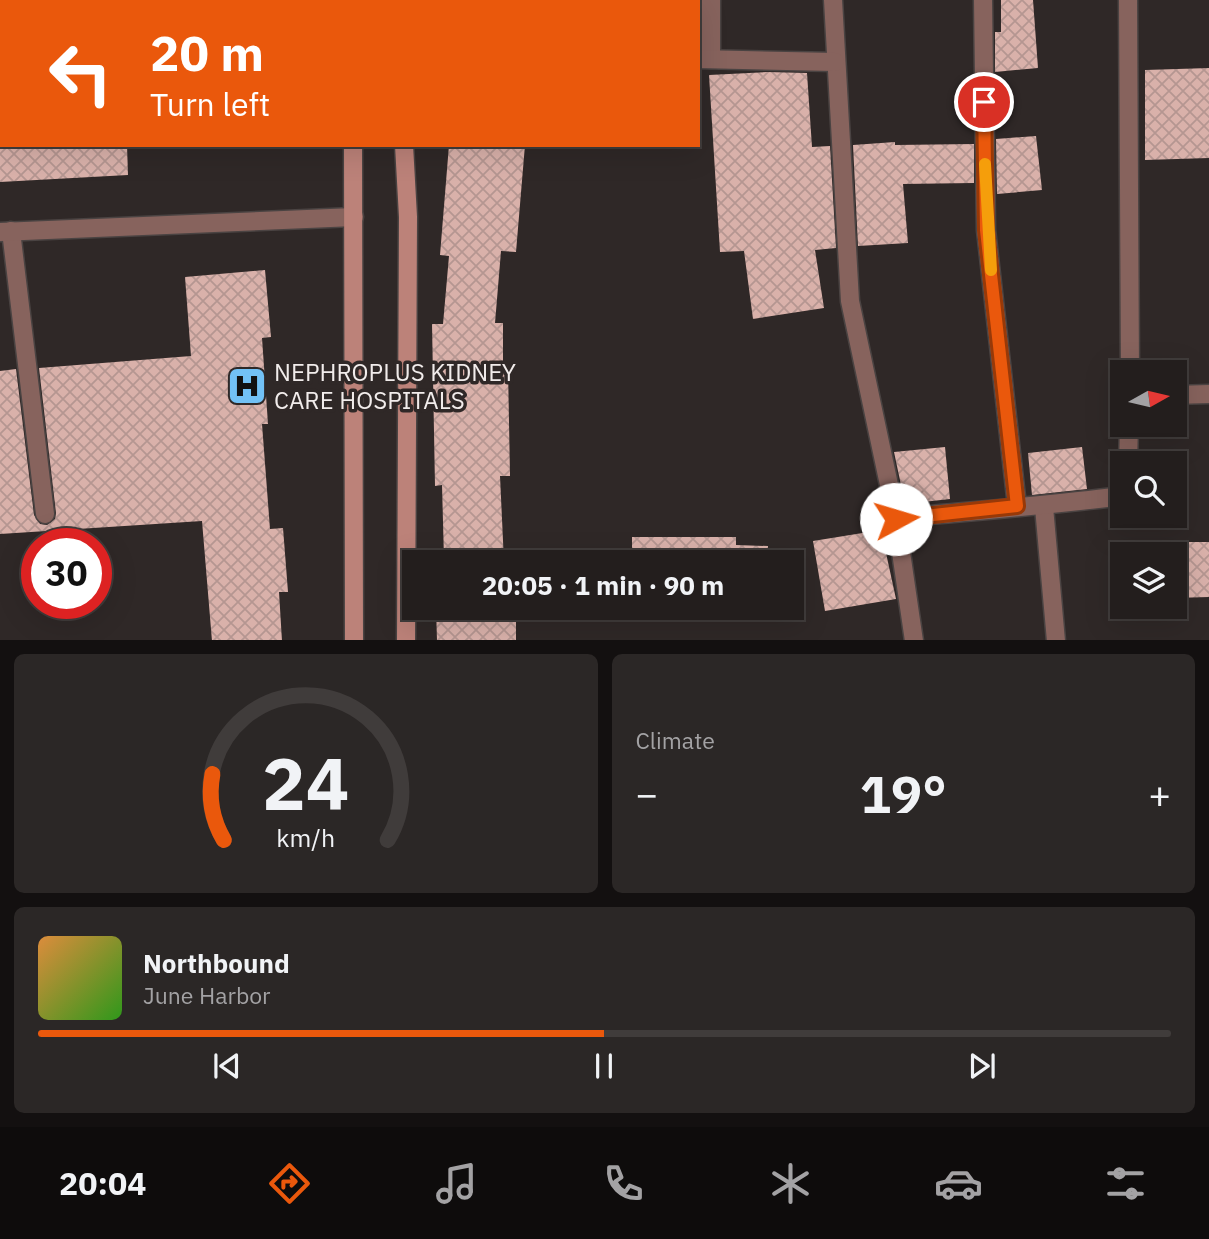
<!DOCTYPE html>
<meta charset="utf-8">
<style>
body{margin:0;font-family:"IBM Plex Sans",sans-serif;background:#2b2726;color:#f1f3f6;height:100vh;display:flex;flex-direction:column;font-size:26px;white-space:nowrap}
*{box-sizing:border-box;margin:0}
p{font-size:23px;color:#a3a2a4}
.icon{flex:none;width:38px;height:38px;fill:none;stroke:currentColor;stroke-width:2;stroke-linecap:round;stroke-linejoin:round}
.map{position:relative;height:640px;overflow:hidden}
.panel{display:flex;flex-direction:column;gap:14px;padding:14px;background:#131010;flex:1}
.panel>*{flex:none}
.guide{position:absolute;left:0px;top:0px;width:700px;height:147px;box-shadow:0 7px 28px #0002,0 0 0 2px #403c3b;background:#ea580c;color:#fff;overflow:hidden}
.needle{width:46px;rotate:82deg}
.fabs{position:absolute;left:1110px;top:360px;display:grid;gap:14px}
.fabs a{display:grid;place-items:center;width:77px;height:77px;border-radius:0px;background:#231e1d;box-shadow:0 7px 28px #0002,0 0 0 2px #403c3b;font-size:35px}
.speed{position:absolute;left:21px;top:528px;display:flex;gap:14px;font-size:35px;font-weight:700;text-align:center}
.speed>*{display:grid;place-content:center;width:91px;height:91px;border-radius:50%;background:#231e1d;box-shadow:0 7px 28px #0002,0 0 0 2px #403c3b;line-height:1}
.speed .limit{border:10px solid #d22;background:#fff;color:#111}
.pin{position:absolute;display:grid;place-items:center;width:60px;height:60px;color:#fff;margin:-30px;border:4px solid #fff;border-radius:50%;box-shadow:0 2px 7px #0007}
.me{position:absolute;width:77px;margin:-38px;rotate:84deg;stroke-linejoin:round;filter:drop-shadow(0 0 5px #0008)}
.turn{display:flex;align-items:center;gap:24px;height:147px;padding:0 35px;font-size:32px}
.turn .icon{width:91px;height:91px;stroke-width:2.5}
.turn b{display:block;font-size:49px;line-height:60px}
.big{font-size:52px;font-weight:700;line-height:1.1}
.panel .widget{flex:1;display:flex;flex-direction:column;justify-content:center;gap:10px;min-width:0;padding:0 24px;border-radius:10px;background:#2b2726}
.panel .dial{align-items:center;gap:0}
.dial svg{height:182px;overflow:visible;fill:none;stroke:#403c3b;stroke-width:7;stroke-linecap:round;text-anchor:middle}
.dial text{fill:#f1f3f6;stroke:none}
.song{display:flex;align-items:center;gap:21px}
.cover{width:84px;height:84px;border-radius:10px;background:linear-gradient(135deg,hsl(30 70% 55%),hsl(110 70% 35%))}
.played{height:7px;border-radius:4px;background:linear-gradient(90deg,#ea580c 50%,#403c3b 50%)}
.keys{display:flex;justify-content:space-around;direction:ltr}
.heat{display:flex;justify-content:space-between;align-items:center;font-size:38px;direction:ltr}
.panel .tiles{flex:1;display:grid;gap:14px;grid-template-columns:1fr 1fr}
.widget:last-child{grid-column:span 2}
.trip{position:absolute;left:402px;top:550px;width:402px;height:70px;border-radius:0px;background:#231e1d;box-shadow:0 7px 28px #0002,0 0 0 2px #403c3b;font-weight:700;line-height:70px;text-align:center}
.tab-bar{display:flex;height:112px;justify-content:space-around;align-items:center;background:#0e0c0c;color:#a3a2a4}
.tab-bar .icon{width:49px;height:49px}
.tab-bar .current{color:#ea580c}
.tab-bar b{font-size:32px;color:#f1f3f6}
.map>svg:first-child{display:block}
.building{fill:url(#building-cross-hatch)}
.lines{fill:none;stroke-linecap:round;stroke-linejoin:round}
.minor-casing{stroke:#4a4342;stroke-width:21}
.secondary-casing{stroke:#4a4342;stroke-width:21}
.minor{stroke:#87635d;stroke-width:18}
.secondary{stroke:#bc8279;stroke-width:18}
.route-casing{stroke:#983908;stroke-width:18}
.route{stroke:#ea580c;stroke-width:12}
.slow{stroke:#f59e0b;stroke-width:12}
.labels{text-anchor:middle;dominant-baseline:central;stroke-width:7;stroke-linejoin:round;paint-order:stroke}
.poi-label{font-size:24px;fill:#f1eceb;stroke:#2f2827;text-anchor:start}
</style>
<div class="map">
<svg width="1209" height="641" viewBox="0 0 1209 641">
<defs>
<pattern id="building-cross-hatch" width="8" height="8" patternUnits="userSpaceOnUse" patternTransform="scale(1.75)"><rect width="8" height="8" fill="#d9b1aa"/><path d="M0 0l8 8M0 8l8-8" fill="none" stroke="#b59691"/></pattern>
</defs>
<rect width="100%" height="100%" fill="#2f2827"/>
<g class="building">
<polygon points="1001,0 1033,0 1038,68 995,72 995,32 1001,32"/>
<polygon points="1209,68 1209,158 1145,160 1145,70"/>
<polygon points="767,72 807,73 812,147 830,146 836,248 815,250 824,308 753,319 744,251 720,252 709,75"/>
<polygon points="1036,136 1042,190 997,194 996,139"/>
<polygon points="895,142 895,145 974,144 974,183 903,184 908,243 858,246 853,145"/>
<polygon points="0,145 127,145 128,175 0,182"/>
<polygon points="449,145 525,145 516,252 501,251 495,323 503,323 503,368 508,368 510,476 500,476 504,562 435,562 435,559 444,559 442,485 435,486 432,324 443,324 449,256 440,255"/>
<polygon points="265,270 271,337 262,338 268,424 262,424 270,529 283,528 288,592 279,592 282,641 212,641 202,521 0,534 0,371 16,369 34,515 40,524 47,525 55,519 56,513 39,368 191,356 185,277"/>
<polygon points="945,447 950,499 905,504 894,452"/>
<polygon points="1082,447 1087,489 1032,495 1028,453"/>
<polygon points="881,530 896,599 825,611 813,541"/>
<polygon points="632,537 736,537 736,545 768,546 768,562 620,562 620,549 632,549"/>
<polygon points="1174,542 1209,542 1209,597 1174,598"/>
<polygon points="436,607 516,607 516,641 437,641"/>
<polygon points="618,607 767,607 744,608 744,617 618,616"/>
</g>
<g class="lines">
<g class="minor-casing">
<g id="minor">
<polyline points="560,0 560,2"/>
<polyline points="711,0 711,59"/>
<polyline points="833,0 850,301 896,518 914,641"/>
<polyline points="983,0 986,230 1017,506"/>
<polyline points="1128,0 1130,373"/>
<polyline points="20,2 20,0"/>
<polyline points="698,59 835,62"/>
<polyline points="0,69 2,69"/>
<polyline points="11,231 45,514"/>
<polyline points="0,232 354,217"/>
<polyline points="1174,395 1209,394"/>
<polyline points="1128,464 1129,425"/>
<polyline points="1044,507 1056,641"/>
<path d="M896,518C971,511 1047,506 1122,496"/>
</g>
</g>
<g class="secondary-casing">
<g id="secondary">
<polyline points="349,0 349,2"/>
<polyline points="397,0 397,2"/>
<polyline points="353,145 354,641"/>
<polyline points="404,145 408,217 406,641"/>
</g>
</g>
<use href="#minor" class="minor"/>
<use href="#secondary" class="secondary"/>
</g>
<g class="lines">
<g class="route-casing">
<polyline id="route" points="896,519 1017,506 986,230 984,102"/>
</g>
<use href="#route" class="route"/>
<polyline class="slow" points="985,164 991,270"/>
</g>
<defs>
<g id="hospital-square" transform="scale(2.0125)"><rect x="-9" y="-9" width="18" height="18" rx="4" fill="#72c1f5" stroke="#2f2827"/><path d="M-5-5h3v3.5h4V-5h3V5h-3V1.5h-4V5h-3Z" fill="#111"/></g>
</defs>
<g fill-rule="evenodd">
<use href="#hospital-square" x="247" y="386"/>
</g>
<g class="labels">
<g class="poi-label">
<text x="274" y="372">NEPHROPLUS KIDNEY<tspan x="274" dy="28">CARE HOSPITALS</tspan></text>
</g>
</g>
</svg>
<div class="fabs">
<a><svg class="needle" viewBox="-14 -14 28 28"><path d="M0-13l5 13h-10z" fill="#e53935"/><path d="M0 13l5-13h-10z" fill="#a3a2a4"/></svg></a>
<a><svg class="icon" aria-label="search" viewBox="0 0 24 24"><circle cx="10" cy="10" r="6"/><path d="M15 15l6 6"/></svg></a>
<a><svg class="icon" aria-label="layers" viewBox="0 0 24 24"><path d="M12 4l9 5-9 5-9-5zM3 14l9 5 9-5"/></svg></a>
</div>
<div class="speed"><div class="limit">30</div></div>
<div class="pin" style="left:984px;top:102px;background:#d93025"><svg class="icon" aria-label="arrive" viewBox="0 0 24 24"><path d="M6 21V4h12l-3 4 3 4H6"/></svg></div>
<svg class="me" style="left:896px;top:519px" viewBox="-20 -20 40 40"><circle r="19" fill="#fff"/><path d="M0-13L10 11 0 6-10 11z" fill="#ea580c"/></svg>
<div class="trip">20:05 · 1 min · 90 m</div>
<div class="guide">
<div class="turn"><svg class="icon" aria-label="left" viewBox="0 0 24 24"><path d="M17 20v-9H6M10 6l-5 5 5 5"/></svg><div><b>20 m</b>Turn left</div></div>
</div>
</div>
<section class="panel">
<div class="tiles">
<div class="widget dial"><svg viewBox="0 0 100 80">
<path d="M14 69A42 42 0 1 1 86 69"/>
<path d="M14 69A42 42 0 0 1 9 40" stroke="#ea580c"/>
<text x="50" y="56" font-size="32" font-weight="700">24</text>
<text x="50" y="72" font-size="11">km/h</text>
</svg></div>
<div class="widget"><p>Climate</p>
<div class="heat"><a>−</a><b class="big">19°</b><a>+</a></div>
</div>
<div class="widget">
<div class="song"><i class="cover"></i><div><b>Northbound</b><p>June Harbor</p></div></div>
<div class="played"></div>
<div class="keys"><svg class="icon" aria-label="previous" viewBox="0 0 24 24"><path d="M18 5L8 12l10 7zM5 5v14"/></svg><svg class="icon" aria-label="pause" viewBox="0 0 24 24"><path d="M8 5v14M16 5v14"/></svg><svg class="icon" aria-label="next" viewBox="0 0 24 24"><path d="M6 5l10 7-10 7zM19 5v14"/></svg></div>
</div>
</div>
</section>
<nav class="tab-bar">
<b>20:04</b>
<svg class="icon current" aria-label="directions" viewBox="0 0 24 24"><path d="M12 3l9 9-9 9-9-9zM9 14v-3h6M13 9l2 2-2 2"/></svg>
<svg class="icon" aria-label="music" viewBox="0 0 24 24"><path d="M9 18V5l10-2v13"/><circle cx="6" cy="18" r="3"/><circle cx="16" cy="16" r="3"/></svg>
<svg class="icon" aria-label="phone" viewBox="0 0 24 24"><path d="M5 4h4l2 5-3 2q2 4 5 5l2-3 5 2v4C11 20 4 13 5 4z"/></svg>
<svg class="icon" aria-label="climate" viewBox="0 0 24 24"><path d="M12 3v18M4 7l16 10M4 17L20 7"/></svg>
<svg class="icon" aria-label="car" viewBox="0 0 24 24"><path d="M5 17H2v-5l4-1 3-4h7l3 4 3 1v5h-3M9 17h6M6 11h13"/><circle cx="7" cy="17" r="2"/><circle cx="17" cy="17" r="2"/></svg>
<svg class="icon" aria-label="filters" viewBox="0 0 24 24"><path d="M4 7h16M4 17h16"/><circle cx="9" cy="7" r="2"/><circle cx="15" cy="17" r="2"/></svg>
</nav>
